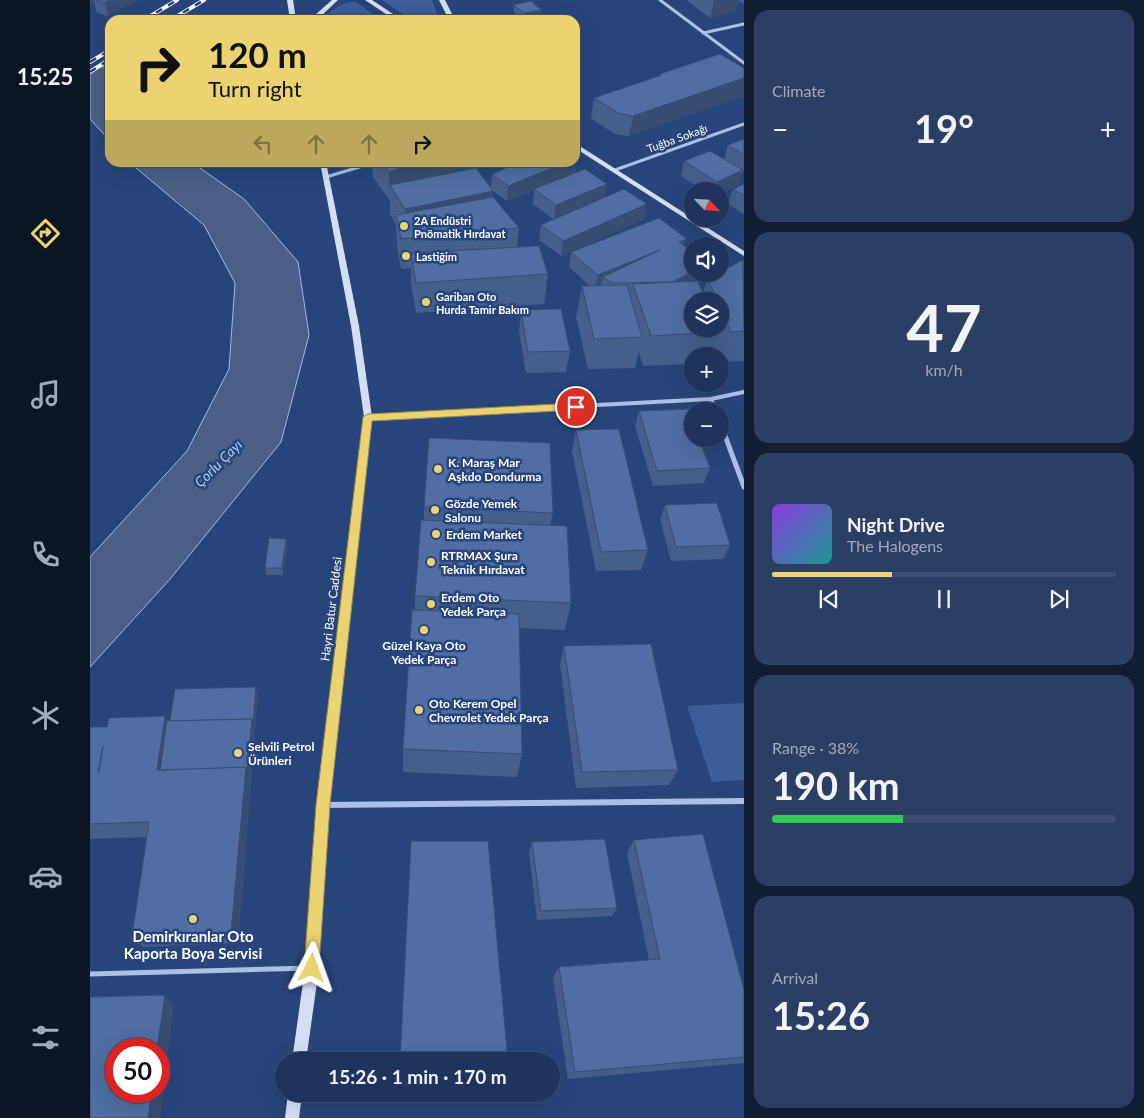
<!DOCTYPE html>
<meta charset="utf-8">
<style>
body{margin:0;font-family:Lato,sans-serif;background:#2b3f65;color:#f1f3f6;height:100vh;display:flex;flex-direction:column;font-size:19px;white-space:nowrap}
*{box-sizing:border-box;margin:0}
p{font-size:16px;color:#a1aabb}
.icon{flex:none;width:28px;height:28px;fill:none;stroke:currentColor;stroke-width:2;stroke-linecap:round;stroke-linejoin:round}
.map{position:relative;flex:1;overflow:hidden}
.drawer{display:flex;flex-direction:column;gap:10px;padding:10px;background:#101d33;width:400px}
.drawer>*{flex:none}
.top-card{position:absolute;left:15px;top:15px;width:475px;height:152px;border-radius:15px;box-shadow:0 5px 20px #0002,0 0 0 1px #3c4f72;background:#ebd372;color:#111;overflow:hidden}
.needle{width:32px;rotate:115deg}
.buttons{position:absolute;left:594px;top:182px;display:grid;gap:10px}
.buttons a{display:grid;place-items:center;width:45px;height:45px;border-radius:50%;background:#1e345c;box-shadow:0 5px 20px #0002,0 0 0 1px #3c4f72;font-size:25px}
.speed{position:absolute;left:15px;top:1038px;display:flex;gap:10px;font-size:25px;font-weight:700;text-align:center}
.speed>*{display:grid;place-content:center;width:65px;height:65px;border-radius:50%;background:#1e345c;box-shadow:0 5px 20px #0002,0 0 0 1px #3c4f72;line-height:1}
.speed .limit{border:8px solid #d22;background:#fff;color:#111}
.pin{position:absolute;display:grid;place-items:center;width:42px;height:42px;color:#fff;margin:-21px;border:2px solid #fff;border-radius:50%;box-shadow:0 1px 5px #0007}
.me{position:absolute;width:55px;margin:-28px;rotate:4deg;stroke-linejoin:round;filter:drop-shadow(0 0 4px #0008)}
.turn{display:flex;align-items:center;gap:18px;height:105px;padding:0 20px;font-size:22px}
.turn .icon{width:65px;height:65px;stroke-width:2.5}
.turn b{display:block;font-size:35px;line-height:42px}
.lanes{display:flex;align-items:center;height:48px;padding:0 20px;background:#0003;justify-content:center;gap:25px;direction:ltr}
.lanes .off{opacity:.35}
.big{font-size:38px;font-weight:700;line-height:1.1}
.drawer .card{flex:1;display:flex;flex-direction:column;justify-content:center;gap:8px;min-width:0;padding:0 18px;border-radius:15px;background:#2b3f65}
.drawer .dial{align-items:center;gap:0}
.dial b{font-size:65px;line-height:1}
.song{display:flex;align-items:center;gap:15px}
.cover{width:60px;height:60px;border-radius:8px;background:linear-gradient(135deg,hsl(270 70% 55%),hsl(180 70% 35%))}
.played{height:5px;border-radius:2px;background:linear-gradient(90deg,#ebd372 35%,#3c4f72 35%)}
.keys{display:flex;justify-content:space-around;direction:ltr}
.heat{display:flex;justify-content:space-between;align-items:center;font-size:28px;direction:ltr}
.charge{height:8px;border-radius:4px;background:linear-gradient(90deg,#34c759 38%,#3c4f72 0)}
.trip{position:absolute;left:185px;top:1052px;width:285px;height:50px;border-radius:25px;background:#1e345c;box-shadow:0 5px 20px #0002,0 0 0 1px #3c4f72;font-weight:700;line-height:50px;text-align:center}
main{display:flex;flex:1;min-height:0}
.tabs{display:flex;flex-direction:column;width:90px;justify-content:space-around;align-items:center;background:#0c1525;color:#a1aabb}
.tabs .icon{width:35px;height:35px}
.tabs .on{color:#ebd372}
.tabs b{font-size:22px;color:#f1f3f6}
.map>svg:first-child{display:block}
.green{fill:#3c5d98}
.water{fill:#4a5f87;stroke:#a1bae4}
.lines{fill:none;stroke-linecap:round;stroke-linejoin:round}
.lane{stroke:#acc0e4;stroke-width:5}
.street-far3{stroke:#acc0e4;stroke-width:3}
.street-far2{stroke:#acc0e4;stroke-width:4}
.street-far1{stroke:#acc0e4;stroke-width:5}
.street{stroke:#acc0e4;stroke-width:6}
.secondary{fill:#d5dff4;fill-rule:evenodd}
.rail-casing{stroke:#fff;stroke-width:4}
.rail{stroke:#28457b;stroke-width:2.5;stroke-dasharray:7;stroke-linecap:butt}
.wall{fill:#455f8c;fill-rule:evenodd}
.shaded-wall{fill:#384d72}
.building{fill:#506ea3;stroke:#384d72;fill-rule:evenodd}
.route{fill:#ebd372;stroke:#99894a}
.poi-dot{fill:#ebd372;stroke:#28457b;stroke-width:2}
.labels{text-anchor:middle;dominant-baseline:central;stroke-width:5;stroke-linejoin:round;paint-order:stroke}
.far-street-label{font-size:11px;fill:#fff;stroke:#28457b}
.far-poi-label{font-size:11px;font-weight:bold;fill:#fff;stroke:#28457b;text-anchor:start}
.poi-label{font-size:12px;font-weight:bold;fill:#fff;stroke:#28457b;text-anchor:start}
.street-label{font-size:12px;fill:#fff;stroke:#28457b}
.water-label{font-size:14px;font-style:italic;fill:#b7caeb;stroke:#28457b}
.near-poi-label{font-size:15px;font-weight:bold;fill:#fff;stroke:#28457b}
</style>
<main>
<nav class="tabs">
<b>15:25</b>
<svg class="icon on" aria-label="directions" viewBox="0 0 24 24"><path d="M12 3l9 9-9 9-9-9zM9 14v-3h6M13 9l2 2-2 2"/></svg>
<svg class="icon" aria-label="music" viewBox="0 0 24 24"><path d="M9 18V5l10-2v13"/><circle cx="6" cy="18" r="3"/><circle cx="16" cy="16" r="3"/></svg>
<svg class="icon" aria-label="phone" viewBox="0 0 24 24"><path d="M5 4h4l2 5-3 2q2 4 5 5l2-3 5 2v4C11 20 4 13 5 4z"/></svg>
<svg class="icon" aria-label="climate" viewBox="0 0 24 24"><path d="M12 3v18M4 7l16 10M4 17L20 7"/></svg>
<svg class="icon" aria-label="car" viewBox="0 0 24 24"><path d="M5 17H2v-5l4-1 3-4h7l3 4 3 1v5h-3M9 17h6M6 11h13"/><circle cx="7" cy="17" r="2"/><circle cx="17" cy="17" r="2"/></svg>
<svg class="icon" aria-label="filters" viewBox="0 0 24 24"><path d="M4 7h16M4 17h16"/><circle cx="9" cy="7" r="2"/><circle cx="15" cy="17" r="2"/></svg>
</nav>
<div class="map">
<svg width="654" height="1118" viewBox="0 0 654 1118">
<rect width="100%" height="100%" fill="#28457b"/>
<g class="green">
<polygon points="292,0 342,0 349,20 322,20"/>
<polygon points="257,2 266,2 291,20 237,20 241,11"/>
<polygon points="654,703 654,780 622,782 597,706"/>
</g>
<g class="water">
<polygon points="10,67 17,67 20,72 20,141 0,119 0,70"/>
<polygon points="40,163 103,163 154,199 208,262 219,335 191,442 81,578 0,667 0,557 97,451 139,369 145,283 114,225"/>
</g>
<g class="lines">
<polyline class="lane" points="0,974 220,968"/>
<g class="street-far3">
<polyline points="570,0 654,63"/>
<polyline points="613,33 654,24"/>
<polyline points="525,170 654,124"/>
<polyline points="236,177 286,162"/>
</g>
<g class="street-far2">
<polyline points="621,399 626,411"/>
<polyline points="278,417 621,399 654,392"/>
</g>
<polyline class="street-far1" points="630,422 654,487"/>
<polyline class="street" points="233,805 654,801"/>
<g class="secondary">
<polygon points="197,0 203,0 206,20 200,20"/>
<polygon points="242,0 248,0 230,17 229,20 223,20 225,15"/>
<polygon points="275,0 282,0 312,20 305,20"/>
<polygon points="349,0 355,0 365,20 359,20"/>
<polygon points="485,143 654,251 654,256 485,148"/>
<polygon points="230,162 236,162 269,326 282,417 239,805 229,968 216,1061 202,1061 215,968 227,805 274,417 261,326"/>
<polygon points="198,1094 212,1094 209,1118 195,1118"/>
</g>
<g class="rail-casing">
<g id="rail">
<polyline points="54,20 87,0"/>
<polyline points="81,20 114,0"/>
<polyline points="0,62 20,50"/>
<polyline points="0,72 20,59"/>
</g>
</g>
<use href="#rail" class="rail"/>
</g>
<g class="wall">
<polygon points="0,0 47,0 18,16 7,13 4,2 0,4"/>
<polygon points="596,0 654,0 654,4 649,1 646,11 620,18"/>
<polygon points="424,5 451,10 451,17 433,20 424,12"/>
<polygon points="630,54 539,136 524,134 501,118 504,98 569,76 570,74"/>
<polygon points="654,139 654,172 653,171 648,185 630,193 630,191 614,191 591,176 594,161 634,159 638,145"/>
<polygon points="487,159 485,173 514,197 554,219 471,256 449,240 451,225 463,219 443,204 444,190 417,201 403,191 403,198 429,228 427,247 458,274 454,304 326,313 321,284 321,268 311,269 307,245 306,224 300,215 300,201 283,177 282,162 390,162 389,170 388,170 401,187 402,174"/>
<polygon points="654,184 654,214 638,204 643,189"/>
<path d="M595,246L616,279L608,282L613,293L617,278L654,260V361L631,362L630,356H628L625,347L622,356H602V364L553,366L549,352L545,368L498,369L486,317L492,286H500L479,267L481,252ZM602,301H630V329H602Z"/>
<polygon points="431,310 480,351 476,372 436,373 429,331"/>
<polygon points="549,411 620,468 614,483 563,486 545,426"/>
<polygon points="486,430 558,550 551,570 506,571 482,451"/>
<polygon points="575,505 640,545 633,559 581,561 570,519"/>
<polygon points="334,507 463,513 460,525 481,603 475,630 429,628 432,754 427,777 313,772 313,749 325,610 325,596 334,520"/>
<polygon points="197,546 193,575 176,575 175,568"/>
<polygon points="474,646 588,770 579,785 486,788 470,664"/>
<polygon points="168,693 148,943 53,947 42,936 57,837 0,839 0,727 17,727 80,721"/>
<polygon points="544,840 654,990 654,1063 478,1079 463,978 469,967 559,960 537,853"/>
<polygon points="442,842 527,908 522,916 447,920 439,852"/>
</g>
<g class="shaded-wall">
<polygon points="0,0 4,0 4,2 0,4"/>
<polygon points="20,0 47,0 18,16 15,3"/>
<polygon points="624,0 649,0 646,11 620,18"/>
<polygon points="451,10 451,17 433,20 434,13"/>
<polygon points="654,78 654,96 539,136 543,116"/>
<polygon points="485,159 487,159 485,173 417,201 418,186 477,162 485,162"/>
<polygon points="325,162 390,162 389,170 308,198 300,185 300,201 299,172"/>
<polygon points="653,170 648,185 630,193 630,191 624,191 627,182"/>
<polygon points="517,184 514,198 464,220 466,205"/>
<polygon points="403,191 401,221 315,239 315,209"/>
<polygon points="557,204 554,219 471,256 473,241"/>
<polygon points="597,239 593,254 589,242"/>
<polygon points="570,250 513,277 511,288 505,290 508,275"/>
<polygon points="602,272 602,274 617,274 616,279 577,297 581,282"/>
<polygon points="196,539 197,546 193,575 192,568"/>
<polygon points="166,687 168,693 148,943 141,932 156,767"/>
<polygon points="75,716 83,733 77,774 67,770"/>
<polygon points="75,995 84,1004 70,1118 58,1118 62,1091 69,1091 69,1049 67,1049"/>
</g>
<g class="building">
<polygon points="4,0 20,0 15,3"/>
<polygon points="441,1 451,10 434,13 424,5"/>
<polygon points="630,54 654,68 654,78 543,116 528,113 504,98 572,75 570,74"/>
<polygon points="654,139 654,155 638,145"/>
<polygon points="620,151 653,170 627,182 594,161"/>
<polygon points="292,162 325,162 299,172"/>
<polygon points="430,162 477,162 418,186 402,174"/>
<polygon points="386,168 403,191 315,209 300,185"/>
<polygon points="495,169 517,184 466,205 444,189"/>
<polygon points="654,184 654,196 643,189"/>
<polygon points="534,189 557,204 473,241 451,225"/>
<polygon points="403,197 429,228 311,239 306,215"/>
<polygon points="569,218 597,239 589,242 602,251 602,272 582,282 522,283 513,277 570,250 508,275 481,252"/>
<polygon points="449,246 458,274 326,283 321,253"/>
<polygon points="653,260 654,331 641,332 630,307 630,301 628,301 617,278 626,274 630,274 630,272"/>
<polygon points="608,281 616,301 602,301 602,329 628,329 630,332 561,336 543,284"/>
<polygon points="537,285 552,337 504,339 492,286"/>
<polygon points="471,309 480,351 438,352 431,310"/>
<polygon points="599,409 602,420 602,439 609,439 620,468 567,471 549,411"/>
<polygon points="529,429 558,550 511,552 486,430"/>
<polygon points="339,438 460,443 463,513 334,507"/>
<polygon points="627,503 640,545 586,547 575,505"/>
<polygon points="331,520 477,526 481,603 325,596"/>
<polygon points="179,538 196,539 192,568 175,568"/>
<polygon points="322,610 429,614 432,754 313,749"/>
<polygon points="561,644 588,770 492,772 474,646"/>
<polygon points="166,687 163,724 162,719 80,721 85,689"/>
<path d="M75,716L67,770L156,767L141,932L42,936L59,822L0,824V727H17L19,718ZM13,746L9,772H8Z"/>
<polygon points="162,719 157,771 156,767 70,770 77,721"/>
<polygon points="613,834 654,990 654,1057 485,1072 469,967 570,959 544,840"/>
<polygon points="515,839 527,908 451,911 442,842"/>
<polygon points="321,841 398,841 418,1061 310,1061"/>
<polygon points="75,995 67,1049 26,1049 26,1091 62,1091 58,1118 0,1118 0,997"/>
</g>
<polygon class="route" points="486,403 491,407 486,410 282,421 240,805 229,968 227,973 222,975 216,973 214,968 226,805 273,417 278,414"/>
<g class="poi-dot">
<circle cx="314" cy="226" r="5"/>
<circle cx="316" cy="256" r="5"/>
<circle cx="336" cy="302" r="5"/>
<circle cx="348" cy="469" r="5"/>
<circle cx="345" cy="510" r="5"/>
<circle cx="346" cy="534" r="5"/>
<circle cx="341" cy="562" r="5"/>
<circle cx="341" cy="604" r="5"/>
<circle cx="334" cy="630" r="5"/>
<circle cx="329" cy="710" r="5"/>
<circle cx="148" cy="753" r="5"/>
<circle cx="103" cy="919" r="5"/>
</g>
<g class="labels">
<g class="far-street-label">
<text transform="translate(587 138) rotate(-20)">Tuğba Sokağı</text>
</g>
<g class="far-poi-label">
<text x="324" y="220">2A Endüstri<tspan x="324" dy="13">Pnömatik Hırdavat</tspan></text>
<text x="326" y="256">Lastiğim</text>
<text x="346" y="296">Gariban Oto<tspan x="346" dy="13">Hurda Tamir Bakım</tspan></text>
</g>
<g class="poi-label">
<text x="358" y="462">K. Maraş Mar<tspan x="358" dy="14">Aşkdo Dondurma</tspan></text>
<text x="355" y="503">Gözde Yemek<tspan x="355" dy="14">Salonu</tspan></text>
<text x="356" y="534">Erdem Market</text>
<text x="351" y="555">RTRMAX Şura<tspan x="351" dy="14">Teknik Hırdavat</tspan></text>
<text x="351" y="597">Erdem Oto<tspan x="351" dy="14">Yedek Parça</tspan></text>
<text x="334" y="645" text-anchor="middle">Güzel Kaya Oto<tspan x="334" dy="14">Yedek Parça</tspan></text>
<text x="339" y="703">Oto Kerem Opel<tspan x="339" dy="14">Chevrolet Yedek Parça</tspan></text>
<text x="158" y="746">Selvili Petrol<tspan x="158" dy="14">Ürünleri</tspan></text>
</g>
<g class="street-label">
<text transform="translate(241 609) rotate(-83)">Hayri Batur Caddesi</text>
</g>
<g class="water-label">
<text transform="translate(128 463) rotate(-45)">Çorlu Çayı</text>
</g>
<g class="near-poi-label">
<text x="103" y="936">Demirkıranlar Oto<tspan x="103" dy="17">Kaporta Boya Servisi</tspan></text>
</g>
</g>
</svg>
<div class="buttons">
<a><svg class="needle" viewBox="-14 -14 28 28"><path d="M0-13l5 13h-10z" fill="#e53935"/><path d="M0 13l5-13h-10z" fill="#a1aabb"/></svg></a>
<a><svg class="icon" aria-label="sound" viewBox="0 0 24 24"><path d="M4 9h4l5-4v14l-5-4H4zM17 9q2 3 0 6"/></svg></a>
<a><svg class="icon" aria-label="layers" viewBox="0 0 24 24"><path d="M12 4l9 5-9 5-9-5zM3 14l9 5 9-5"/></svg></a>
<a>+</a>
<a>−</a>
</div>
<div class="speed"><div class="limit">50</div></div>
<div class="pin" style="left:486px;top:407px;background:#d93025"><svg class="icon" aria-label="arrive" viewBox="0 0 24 24"><path d="M6 21V4h12l-3 4 3 4H6"/></svg></div>
<svg class="me" style="left:222px;top:968px" viewBox="-20 -20 40 40"><path d="M0-17L14 15 0 8-14 15z" fill="#ebd372" stroke="#fff" stroke-width="4"/></svg>
<div class="trip">15:26 · 1 min · 170 m</div>
<div class="top-card">
<div class="turn"><svg class="icon" aria-label="right" viewBox="0 0 24 24"><path d="M7 20v-9h11M14 6l5 5-5 5"/></svg><div><b>120 m</b>Turn right</div></div>
<div class="lanes"><svg class="icon off" aria-label="left" viewBox="0 0 24 24"><path d="M17 20v-9H6M10 6l-5 5 5 5"/></svg><svg class="icon off" aria-label="ahead" viewBox="0 0 24 24"><path d="M12 20V5M6 11l6-6 6 6"/></svg><svg class="icon off" aria-label="ahead" viewBox="0 0 24 24"><path d="M12 20V5M6 11l6-6 6 6"/></svg><svg class="icon" aria-label="right" viewBox="0 0 24 24"><path d="M7 20v-9h11M14 6l5 5-5 5"/></svg></div>
</div>
</div>
<section class="drawer">
<div class="card"><p>Climate</p>
<div class="heat"><a>−</a><b class="big">19°</b><a>+</a></div>
</div>
<div class="card dial"><b>47</b><p>km/h</p></div>
<div class="card">
<div class="song"><i class="cover"></i><div><b>Night Drive</b><p>The Halogens</p></div></div>
<div class="played"></div>
<div class="keys"><svg class="icon" aria-label="previous" viewBox="0 0 24 24"><path d="M18 5L8 12l10 7zM5 5v14"/></svg><svg class="icon" aria-label="pause" viewBox="0 0 24 24"><path d="M8 5v14M16 5v14"/></svg><svg class="icon" aria-label="next" viewBox="0 0 24 24"><path d="M6 5l10 7-10 7zM19 5v14"/></svg></div>
</div>
<div class="card"><p>Range · 38%</p><b class="big">190 km</b><div class="charge"></div></div>
<div class="card"><p>Arrival</p><b class="big">15:26</b></div>
</section>
</main>
